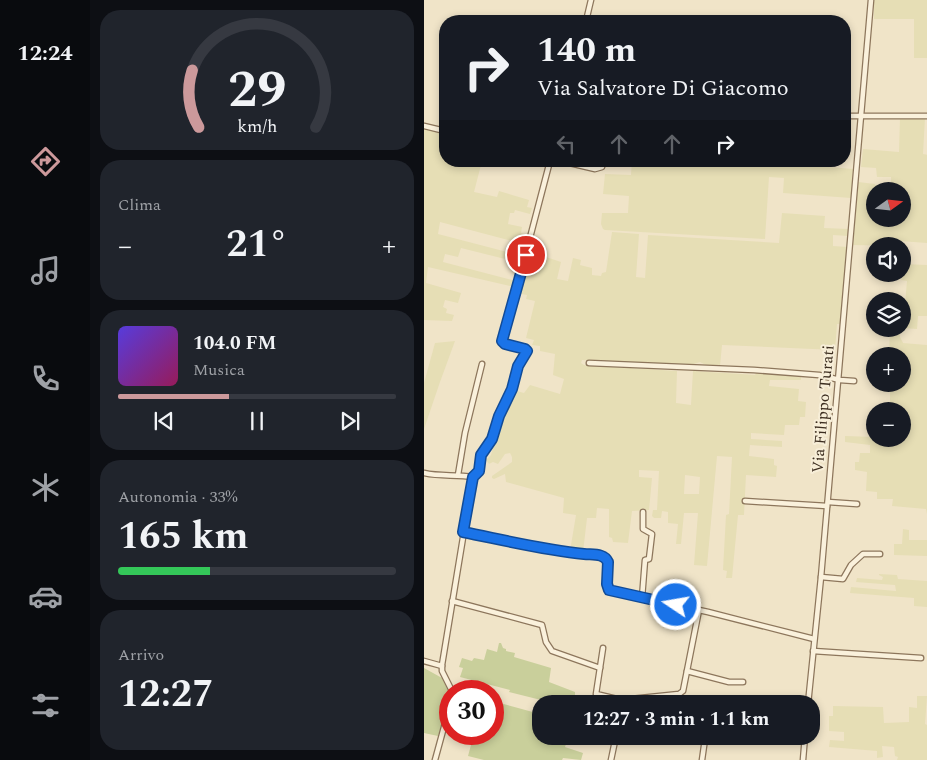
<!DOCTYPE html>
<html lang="it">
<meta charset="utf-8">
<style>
body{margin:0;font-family:Spectral,serif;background:#20242c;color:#f1f3f6;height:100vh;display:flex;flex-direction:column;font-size:19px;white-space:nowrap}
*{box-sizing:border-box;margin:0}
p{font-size:16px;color:#9ea1a6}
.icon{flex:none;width:28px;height:28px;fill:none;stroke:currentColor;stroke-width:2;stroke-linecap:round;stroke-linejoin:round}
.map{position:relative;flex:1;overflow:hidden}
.drawer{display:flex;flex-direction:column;gap:10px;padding:10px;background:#0d0f14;width:334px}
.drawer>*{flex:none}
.banner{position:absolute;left:15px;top:15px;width:412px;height:152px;border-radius:20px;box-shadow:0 2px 8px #0003;background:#171b24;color:#f1f3f6;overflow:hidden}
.needle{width:32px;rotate:75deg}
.buttons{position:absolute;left:442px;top:182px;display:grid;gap:10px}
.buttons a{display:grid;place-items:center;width:45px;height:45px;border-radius:50%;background:#171b24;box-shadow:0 2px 8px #0003;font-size:25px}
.speed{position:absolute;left:15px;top:680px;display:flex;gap:10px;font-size:25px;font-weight:700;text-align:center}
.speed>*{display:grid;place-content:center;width:65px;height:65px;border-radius:50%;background:#171b24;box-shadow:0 2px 8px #0003;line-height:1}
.speed .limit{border:8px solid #d22;background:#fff;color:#111}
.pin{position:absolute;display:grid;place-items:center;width:42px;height:42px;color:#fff;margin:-21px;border:2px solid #fff;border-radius:50%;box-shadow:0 1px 5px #0007}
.me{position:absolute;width:55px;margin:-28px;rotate:282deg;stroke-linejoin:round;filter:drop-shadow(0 0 4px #0008)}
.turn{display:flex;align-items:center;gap:18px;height:105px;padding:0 15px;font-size:22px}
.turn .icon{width:65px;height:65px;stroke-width:2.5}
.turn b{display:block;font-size:35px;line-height:42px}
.lanes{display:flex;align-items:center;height:48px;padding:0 15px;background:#0003;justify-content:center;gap:25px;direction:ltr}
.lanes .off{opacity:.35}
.big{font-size:38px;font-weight:700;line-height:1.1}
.drawer .tile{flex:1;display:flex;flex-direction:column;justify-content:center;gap:8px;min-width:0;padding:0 18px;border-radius:20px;background:#20242c}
.drawer .dial{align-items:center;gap:0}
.dial svg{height:130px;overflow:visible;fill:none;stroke:#363941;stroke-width:7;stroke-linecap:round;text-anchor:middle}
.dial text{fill:#f1f3f6;stroke:none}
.song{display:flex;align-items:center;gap:15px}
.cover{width:60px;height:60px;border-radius:8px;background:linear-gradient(135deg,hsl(250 70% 55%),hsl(330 70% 35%))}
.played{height:5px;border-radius:2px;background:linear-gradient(90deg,#cc999b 40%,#363941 40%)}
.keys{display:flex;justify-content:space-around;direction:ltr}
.heat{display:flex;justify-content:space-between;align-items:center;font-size:28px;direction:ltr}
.charge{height:8px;border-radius:4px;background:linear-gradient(90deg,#34c759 33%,#363941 0)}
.trip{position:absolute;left:108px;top:695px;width:288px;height:50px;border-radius:20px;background:#171b24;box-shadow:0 2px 8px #0003;font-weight:700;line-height:50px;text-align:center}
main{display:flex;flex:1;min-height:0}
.tab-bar{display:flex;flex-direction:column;width:90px;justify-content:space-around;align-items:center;background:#090b0e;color:#9ea1a6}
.tab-bar .icon{width:35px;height:35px}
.tab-bar .on{color:#cc999b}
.tab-bar b{font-size:22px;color:#f1f3f6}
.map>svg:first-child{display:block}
.farmland{fill:#e6deb5;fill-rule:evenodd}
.green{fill:#c9cf9b}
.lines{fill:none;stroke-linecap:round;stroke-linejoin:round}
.minor-casing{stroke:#8d765c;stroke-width:7}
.minor{stroke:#faf1dc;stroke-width:4.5}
.route-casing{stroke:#114b97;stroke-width:12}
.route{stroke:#1a73e8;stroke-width:9}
.labels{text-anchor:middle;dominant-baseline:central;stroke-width:4;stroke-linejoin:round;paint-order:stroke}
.street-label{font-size:16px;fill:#3d2e20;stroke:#f7eed8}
</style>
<main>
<nav class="tab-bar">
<b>12:24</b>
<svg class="icon on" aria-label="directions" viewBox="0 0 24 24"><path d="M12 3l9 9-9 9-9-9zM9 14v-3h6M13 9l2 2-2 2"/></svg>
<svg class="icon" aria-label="music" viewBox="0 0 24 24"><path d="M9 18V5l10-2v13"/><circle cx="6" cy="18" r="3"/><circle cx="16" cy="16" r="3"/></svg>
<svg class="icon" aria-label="phone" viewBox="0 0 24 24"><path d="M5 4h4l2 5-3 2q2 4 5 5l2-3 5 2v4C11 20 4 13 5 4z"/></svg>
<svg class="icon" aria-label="climate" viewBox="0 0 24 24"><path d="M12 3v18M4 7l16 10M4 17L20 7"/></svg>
<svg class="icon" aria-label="car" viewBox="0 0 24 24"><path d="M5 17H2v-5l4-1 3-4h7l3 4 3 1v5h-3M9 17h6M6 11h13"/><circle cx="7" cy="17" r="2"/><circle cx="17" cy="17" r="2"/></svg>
<svg class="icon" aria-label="filters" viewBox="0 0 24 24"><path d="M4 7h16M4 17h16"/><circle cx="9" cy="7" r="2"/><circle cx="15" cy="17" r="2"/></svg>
</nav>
<section class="drawer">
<div class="tile dial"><svg viewBox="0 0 100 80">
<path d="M14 69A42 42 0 1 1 86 69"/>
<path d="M14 69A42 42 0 0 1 10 34" stroke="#cc999b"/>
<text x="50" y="56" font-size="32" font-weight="700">29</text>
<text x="50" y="72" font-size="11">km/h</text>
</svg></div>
<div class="tile"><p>Clima</p>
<div class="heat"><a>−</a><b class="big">21°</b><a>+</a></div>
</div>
<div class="tile">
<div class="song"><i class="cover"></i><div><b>104.0 FM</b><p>Musica</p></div></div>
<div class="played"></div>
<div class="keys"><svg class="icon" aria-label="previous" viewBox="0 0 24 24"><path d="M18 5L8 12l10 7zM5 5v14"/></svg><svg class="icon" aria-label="pause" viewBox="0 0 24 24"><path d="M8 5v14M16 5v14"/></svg><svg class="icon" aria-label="next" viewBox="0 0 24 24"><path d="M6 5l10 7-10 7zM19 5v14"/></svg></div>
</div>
<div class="tile"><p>Autonomia · 33%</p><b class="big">165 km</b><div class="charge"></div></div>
<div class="tile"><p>Arrivo</p><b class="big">12:27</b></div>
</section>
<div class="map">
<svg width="504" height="760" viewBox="0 0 504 760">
<rect width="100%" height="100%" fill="#f0e4c8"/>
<g class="farmland">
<polygon points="450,0 503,0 503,58 490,58 490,19 450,19"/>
<path d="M476,118H501L499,154L504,155L503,243L476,241V246L429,245L434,182L451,184V185H467V177H453L452,168L437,167L439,149L475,152ZM451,191H479V219H451Z"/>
<polygon points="0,128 21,133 21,161 58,161 50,192 73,197 75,191 105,200 103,207 108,208 106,214 91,210 90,213 86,213 84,224 98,227 97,233 105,236 103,245 16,222 14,234 99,256 97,263 37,248 34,257 21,254 19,262 92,281 90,287 4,267 2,283 37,293 34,303 21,300 19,307 23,309 22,313 30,315 28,321 0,320"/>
<polygon points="208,161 381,161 381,165 429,169 427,198 359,193 360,178 345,177 341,239 181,230 179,229 177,224 178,213 204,213 205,196 179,194 181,174 207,175"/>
<path d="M358,213L401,216L400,228L425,229L424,236L409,235V246L424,247L417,324H413L411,350L298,345L296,366H284L276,362L267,365H243L158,360L157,363L160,365L253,371L252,403L267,405L269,371L317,374L331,375L333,371L377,375V380H346L345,386L375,389L374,401L382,402L381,417H376L375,425H361L360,435L327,433V439L358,441V447L326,445L325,456L350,459V465L353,466L352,477L322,475L320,515H314L308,578H302L303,571L299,570L302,515L305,514L308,457L293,456L283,566L270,565L274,513H260L257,544H252L254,524L244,523V512L238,511L237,518H230L228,516L229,510H233L235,471L215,470V477L228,478L225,510L208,511L204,543L189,542L188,538L185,537V509L173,508L172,518H163L159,552L146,551L152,515L139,513L140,498L82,482L81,474L70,479L68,478V476L88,462V457L86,453L81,454L74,464L69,462L65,464L62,460L67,455L69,448L65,447L72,433L89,390L100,393L106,385L136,394L140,379L129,375L131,354L116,351V346L108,345L110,340L102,338L111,301L102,299L103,295L92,293L104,251L137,262L133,279L144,281L149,258L157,260L156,265L168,268V275L177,276L178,273L182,272L188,232L215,234L212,277L221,278L224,235L355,243ZM261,475L276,477L275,494H260Z"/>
<polygon points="479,264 503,265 503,316 494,316 493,329 479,328 483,281 477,280 478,277 475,276 475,274 479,274"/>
<polygon points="466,329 476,330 476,337 479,343 503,345 503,514 502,509 468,506 469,499 453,499 453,492 442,491 443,472 431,470 431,462 435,462 436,453 446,453 446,445 421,442 421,436 450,437 451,429 451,439 479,439 479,411 466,411 466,384 479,384 479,356 465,356"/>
<polygon points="31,341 16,382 0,429 0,383 11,343"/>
<polygon points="479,529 485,530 485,540 503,540 503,556 470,555 470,544 478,544"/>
<polygon points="455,574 473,575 474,579 503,581 503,578 503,607 490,606 490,598 426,593 427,587 472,591 471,585 432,582 433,578 458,580 459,577 455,575"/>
<polygon points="493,696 503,696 501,724 503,725 503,760 473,760 474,757 471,756 470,747 458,746 459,757 453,758 453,751 405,747 406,740 420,741 420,732 405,731 405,716 409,716 409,706 459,707 460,723 485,722 485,707 493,708"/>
</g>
<g class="green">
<polygon points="75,643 77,643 79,648 82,649 82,651 91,653 90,657 127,668 125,682 151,692 151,697 173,704 158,704 126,695 125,701 134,704 121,704 121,701 85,692 86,690 36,677 39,668 35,667 38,658 48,661 50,658 60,660 63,649 73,652"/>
<polygon points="0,668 18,678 26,694 14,736 0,733"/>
<polygon points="69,701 116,714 116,736 128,736 143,741 141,747 159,753 157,760 139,758 138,760 60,760 44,756 50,734 69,734"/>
</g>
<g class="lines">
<g class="minor-casing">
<g id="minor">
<polyline points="162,21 167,0"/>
<polyline points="421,116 504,116"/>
<polyline points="0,126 21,131"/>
<polyline points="137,161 171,169 178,167 179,161"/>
<polyline points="165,363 330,370 395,375 416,380 430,381"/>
<path d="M0,473C16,477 32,474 49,477"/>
<polyline points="34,475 41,433 58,364"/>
<polyline points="49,477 55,471 57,455 69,439 75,416 88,389 94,366 103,351 101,349 81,344 79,341 126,161"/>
<polyline points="321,501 403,506"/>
<polyline points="404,502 433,504"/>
<path d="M39,532L147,553L177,555C188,561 183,576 183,587L188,591L284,612L390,639"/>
<polyline points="397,577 419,579 427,565 439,554 456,554"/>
<polyline points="218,598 221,560 225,559 228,534 219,529 219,512"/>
<polyline points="28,601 118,625 122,642 128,651 176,668"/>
<polyline points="179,648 172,694 197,700"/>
<polyline points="389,651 497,658"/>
<polyline points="0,661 18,666"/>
<polyline points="263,671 305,682 319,682"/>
<polyline points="28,691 18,671 18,665 49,477"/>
<polyline points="196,704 197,700 255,694 259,691 275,610"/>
<polyline points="384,704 397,577 447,0"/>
<polyline points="277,736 281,739 278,760"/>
<polyline points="11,760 26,705"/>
<polyline points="187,760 192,736"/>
<polyline points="379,760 381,736"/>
</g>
</g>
<use href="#minor" class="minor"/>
</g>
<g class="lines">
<g class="route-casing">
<path id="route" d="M102,255L78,341L81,344L101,349L103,351L94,366L88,389L75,416L68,439L57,455L55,471L49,477L39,532C79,540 120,550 160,554C169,555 180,553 184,562L183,584L185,590L252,605"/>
</g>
<use href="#route" class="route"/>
</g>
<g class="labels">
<g class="street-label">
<text transform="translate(399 409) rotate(-85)">Via Filippo Turati</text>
</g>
</g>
</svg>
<div class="buttons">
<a><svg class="needle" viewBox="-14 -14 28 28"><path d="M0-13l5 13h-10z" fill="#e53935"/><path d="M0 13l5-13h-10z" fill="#9ea1a6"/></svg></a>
<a><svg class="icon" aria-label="sound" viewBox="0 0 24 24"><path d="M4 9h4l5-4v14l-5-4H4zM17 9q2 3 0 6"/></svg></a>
<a><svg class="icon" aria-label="layers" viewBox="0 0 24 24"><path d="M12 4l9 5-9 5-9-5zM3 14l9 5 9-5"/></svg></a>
<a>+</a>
<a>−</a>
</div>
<div class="speed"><div class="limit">30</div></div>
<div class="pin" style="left:102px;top:255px;background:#d93025"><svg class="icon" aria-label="arrive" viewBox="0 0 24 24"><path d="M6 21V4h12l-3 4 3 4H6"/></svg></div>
<svg class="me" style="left:252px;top:605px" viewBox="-20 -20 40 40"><circle r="17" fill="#1a73e8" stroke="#fff" stroke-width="3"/><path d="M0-11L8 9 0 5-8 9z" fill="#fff"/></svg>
<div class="trip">12:27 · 3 min · 1.1 km</div>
<div class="banner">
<div class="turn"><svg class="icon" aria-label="right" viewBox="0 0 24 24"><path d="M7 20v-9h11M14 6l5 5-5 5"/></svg><div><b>140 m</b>Via Salvatore Di Giacomo</div></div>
<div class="lanes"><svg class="icon off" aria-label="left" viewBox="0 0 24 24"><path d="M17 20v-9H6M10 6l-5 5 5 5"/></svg><svg class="icon off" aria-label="ahead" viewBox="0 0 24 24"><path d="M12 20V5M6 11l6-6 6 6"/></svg><svg class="icon off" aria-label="ahead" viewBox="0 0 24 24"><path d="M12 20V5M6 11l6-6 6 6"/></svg><svg class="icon" aria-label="right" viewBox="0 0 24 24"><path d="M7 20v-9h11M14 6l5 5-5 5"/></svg></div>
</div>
</div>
</main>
